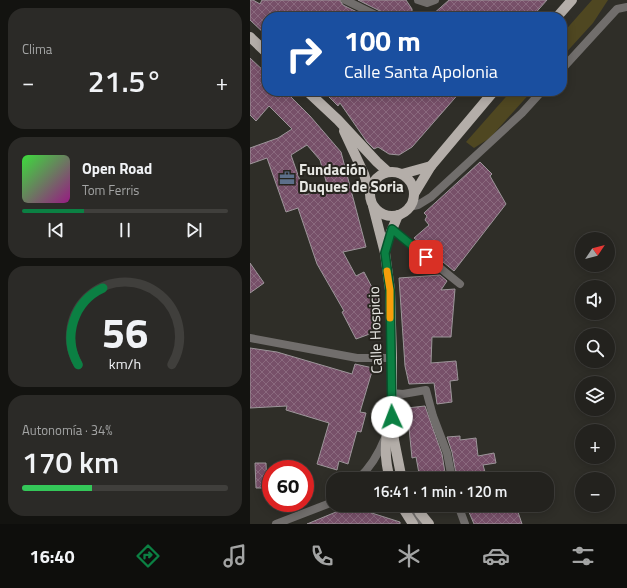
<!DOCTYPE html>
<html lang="es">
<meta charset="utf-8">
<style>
body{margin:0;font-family:"Titillium Web",sans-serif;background:#2b2a27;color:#f1f3f6;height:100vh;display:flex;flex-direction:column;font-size:15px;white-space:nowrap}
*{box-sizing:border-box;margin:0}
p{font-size:13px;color:#a3a4a4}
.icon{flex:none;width:22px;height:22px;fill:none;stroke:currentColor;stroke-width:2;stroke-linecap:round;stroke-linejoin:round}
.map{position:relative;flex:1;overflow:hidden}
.drawer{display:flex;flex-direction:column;gap:8px;padding:8px;background:#131310;width:250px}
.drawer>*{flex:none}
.guide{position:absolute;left:12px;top:12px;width:305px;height:84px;border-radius:16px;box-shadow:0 2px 10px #0003,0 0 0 1px #403f3c;background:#1a4fa0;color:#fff;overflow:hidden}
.needle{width:26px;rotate:55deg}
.controls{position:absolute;left:325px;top:232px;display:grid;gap:8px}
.controls a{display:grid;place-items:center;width:40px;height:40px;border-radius:50%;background:#23221e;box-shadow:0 2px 10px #0003,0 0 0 1px #403f3c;font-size:20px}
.speed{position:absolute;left:12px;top:460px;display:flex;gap:8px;font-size:20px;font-weight:700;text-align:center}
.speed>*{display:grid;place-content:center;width:52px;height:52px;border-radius:50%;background:#23221e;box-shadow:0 2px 10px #0003,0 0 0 1px #403f3c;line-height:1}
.speed .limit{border:6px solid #d22;background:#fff;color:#111}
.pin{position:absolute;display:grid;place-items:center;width:34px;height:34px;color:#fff;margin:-17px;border-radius:8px;box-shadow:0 2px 6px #0006}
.me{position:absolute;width:44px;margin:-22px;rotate:358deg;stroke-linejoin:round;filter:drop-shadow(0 0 3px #0008)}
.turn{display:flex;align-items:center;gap:14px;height:84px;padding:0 16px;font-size:18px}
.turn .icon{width:52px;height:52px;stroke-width:2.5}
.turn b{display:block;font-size:28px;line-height:34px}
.big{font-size:30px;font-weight:600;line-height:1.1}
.drawer .card{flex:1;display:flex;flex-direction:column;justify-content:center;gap:6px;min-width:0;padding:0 14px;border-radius:16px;background:#2b2a27}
.drawer .dial{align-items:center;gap:0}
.dial svg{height:104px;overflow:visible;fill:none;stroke:#403f3c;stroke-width:7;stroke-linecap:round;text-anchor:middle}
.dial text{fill:#f1f3f6;stroke:none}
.song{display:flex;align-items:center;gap:12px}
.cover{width:48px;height:48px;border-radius:6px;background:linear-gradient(135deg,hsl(120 70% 55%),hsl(310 70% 35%))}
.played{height:4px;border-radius:2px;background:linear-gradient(90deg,#0b8043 30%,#403f3c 30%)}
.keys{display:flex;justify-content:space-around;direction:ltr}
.heat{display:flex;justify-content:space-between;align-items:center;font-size:22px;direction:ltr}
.charge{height:6px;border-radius:3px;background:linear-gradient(90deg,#34c759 34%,#403f3c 0)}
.trip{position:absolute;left:76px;top:472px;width:228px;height:40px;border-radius:16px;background:#23221e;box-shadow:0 2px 10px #0003,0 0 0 1px #403f3c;font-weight:600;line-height:40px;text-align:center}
.dock{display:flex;height:64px;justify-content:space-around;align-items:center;background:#0e0e0c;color:#a3a4a4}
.dock .icon{width:28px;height:28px}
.dock .selected{color:#0b8043}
.dock b{font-size:18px;color:#f1f3f6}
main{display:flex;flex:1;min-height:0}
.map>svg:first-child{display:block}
.green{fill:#4f4721}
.building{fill:url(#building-cross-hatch);stroke:#9d969a;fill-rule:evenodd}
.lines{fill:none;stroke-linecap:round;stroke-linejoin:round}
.street{stroke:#716e6c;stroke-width:8}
.primary{stroke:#b4aea9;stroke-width:10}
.route-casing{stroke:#07532c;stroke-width:10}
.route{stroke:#0b8043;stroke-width:7}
.slow{stroke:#f59e0b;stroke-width:7}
.labels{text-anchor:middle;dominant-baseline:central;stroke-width:4;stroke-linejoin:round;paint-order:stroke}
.poi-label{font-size:15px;font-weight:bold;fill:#e7e7e3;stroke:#26241e;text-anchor:start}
.street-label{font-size:15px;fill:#e7e7e3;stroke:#26241e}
</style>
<main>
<section class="drawer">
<div class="card"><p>Clima</p>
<div class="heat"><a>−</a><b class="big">21.5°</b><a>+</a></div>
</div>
<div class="card">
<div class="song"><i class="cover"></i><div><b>Open Road</b><p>Tom Ferris</p></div></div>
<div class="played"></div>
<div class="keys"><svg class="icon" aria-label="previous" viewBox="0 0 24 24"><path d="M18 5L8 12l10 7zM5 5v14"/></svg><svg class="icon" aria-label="pause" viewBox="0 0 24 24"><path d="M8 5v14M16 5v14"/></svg><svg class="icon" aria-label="next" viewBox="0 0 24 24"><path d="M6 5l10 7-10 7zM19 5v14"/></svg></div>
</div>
<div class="card dial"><svg viewBox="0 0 100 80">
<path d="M14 69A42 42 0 1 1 86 69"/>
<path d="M14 69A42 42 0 0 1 33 10" stroke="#0b8043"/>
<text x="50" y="56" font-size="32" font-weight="700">56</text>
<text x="50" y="72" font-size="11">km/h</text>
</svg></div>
<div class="card"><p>Autonomía · 34%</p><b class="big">170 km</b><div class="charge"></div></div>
</section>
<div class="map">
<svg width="377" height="524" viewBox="0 0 377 524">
<defs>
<pattern id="building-cross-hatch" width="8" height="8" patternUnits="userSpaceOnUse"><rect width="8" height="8" fill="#775069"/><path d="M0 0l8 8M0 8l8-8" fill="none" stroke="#8a697e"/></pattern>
</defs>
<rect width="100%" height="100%" fill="#2f2e28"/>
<g class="green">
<polygon points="342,0 358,0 343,23 312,57 312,34"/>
<polygon points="261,91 282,91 240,138 224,148 216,142"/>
</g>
<g class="building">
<polygon points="0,0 3,0 10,4 12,0 90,0 93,5 117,17 17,17 17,36 0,20"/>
<polygon points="108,0 156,0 162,9 162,17 135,17 132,12"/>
<polygon points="199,0 297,0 282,17 182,15"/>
<path d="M0,58L17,74V91H35L60,116L91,152L116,247L93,252L106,276L114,272L127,297L128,312H122L130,328L117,335L106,339L92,312L94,311L67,264L48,208L36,212L17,158L0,164V148L28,138L42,129L19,106L6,121L0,115ZM57,145L70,160L78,188L55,195L41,155Z"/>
<polygon points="73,91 211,91 162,147 149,155 139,154 128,147 124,149 117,142 90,103 88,106"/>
<polygon points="230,162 242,174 240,176 256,204 204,271 164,238 179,225 175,220 177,216 174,213"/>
<polygon points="0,263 14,283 0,293"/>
<polygon points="190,275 197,281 191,290 205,289 201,337 182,337 181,363 206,361 208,380 200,381 202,402 187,404 184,383 159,384 155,366 149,278"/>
<polygon points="0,348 27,352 102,374 105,364 123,368 110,412 116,413 111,432 107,431 98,464 89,461 87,470 67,464 79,423 36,410 37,406 0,408"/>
<polygon points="175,406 192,454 196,479 170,479 166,457 162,458 157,408"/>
<polygon points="210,436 210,440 226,438 228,456 244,453 246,463 233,465 237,479 207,479 202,452 197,437"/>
<polygon points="5,463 16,463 17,488 6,488"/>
<polygon points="216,505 245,505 247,510 266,506 272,524 224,524"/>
<polygon points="98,507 106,508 150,522 150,524 57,524"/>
</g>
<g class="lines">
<g class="street">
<polyline points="95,0 130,17"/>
<polyline points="168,0 177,3 185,0"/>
<polyline points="312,69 367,9 377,7"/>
<polyline points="159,207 168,205 181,197 272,113 292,91"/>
<polyline points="142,229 210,284"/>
<polyline points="0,338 107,358 142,358"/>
<polyline points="142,393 153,394 176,390 183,416 197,453 202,479"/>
<path d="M108,479C120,468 129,453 135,438"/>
<polyline points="158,505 172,524"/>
<polyline points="208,505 215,524"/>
<polyline points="26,524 83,502"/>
</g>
<g class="primary">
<polyline points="307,17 322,0"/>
<polyline points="0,37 17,53"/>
<polyline points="57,91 88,120 127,162 138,172"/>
<polyline points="94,131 114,174 119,191"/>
<circle cx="142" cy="194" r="22"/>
<polyline points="152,174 181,166"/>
<polyline points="164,194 181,166 244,91"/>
<polyline points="123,206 135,253 140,290 142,358 142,405 144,440 151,475 153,479"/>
<polyline points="135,251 137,242 148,215"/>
<path d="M139,421C135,442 134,458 140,479"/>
<polyline points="151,505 163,524"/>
<polyline points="166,505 170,513 179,524"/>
</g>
</g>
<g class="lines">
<g class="route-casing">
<polyline id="route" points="142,417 140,290 135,253 142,229 176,257"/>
</g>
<use href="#route" class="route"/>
<polyline class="slow" points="137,271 140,290 140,318"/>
</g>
<defs>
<g id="office-bare" transform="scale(1.2)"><path d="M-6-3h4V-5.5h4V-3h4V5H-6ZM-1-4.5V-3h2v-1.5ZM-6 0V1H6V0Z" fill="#5c6f8a" stroke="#26241e" stroke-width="2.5" paint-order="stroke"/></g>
</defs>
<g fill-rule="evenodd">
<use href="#office-bare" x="37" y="178"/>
</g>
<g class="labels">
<g class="poi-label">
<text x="49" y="169">Fundación<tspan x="49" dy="17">Duques de Soria</tspan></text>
</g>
<g class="street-label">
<text transform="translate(125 330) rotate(-92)">Calle Hospicio</text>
</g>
</g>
</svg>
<div class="controls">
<a><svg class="needle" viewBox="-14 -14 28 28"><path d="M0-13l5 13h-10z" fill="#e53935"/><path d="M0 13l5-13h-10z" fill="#a3a4a4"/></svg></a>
<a><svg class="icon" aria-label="sound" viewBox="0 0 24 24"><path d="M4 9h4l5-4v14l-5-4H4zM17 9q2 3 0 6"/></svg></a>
<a><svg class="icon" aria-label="search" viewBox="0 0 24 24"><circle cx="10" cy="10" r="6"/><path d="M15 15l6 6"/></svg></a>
<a><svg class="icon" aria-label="layers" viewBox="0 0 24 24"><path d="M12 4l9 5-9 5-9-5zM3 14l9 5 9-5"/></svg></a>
<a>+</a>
<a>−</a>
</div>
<div class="speed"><div class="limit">60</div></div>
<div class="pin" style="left:176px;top:257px;background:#d93025"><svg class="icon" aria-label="arrive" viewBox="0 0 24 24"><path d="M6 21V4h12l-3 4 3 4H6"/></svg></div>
<svg class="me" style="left:142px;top:417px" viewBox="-20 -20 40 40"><circle r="19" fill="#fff"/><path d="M0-13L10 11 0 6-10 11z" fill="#0b8043"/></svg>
<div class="trip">16:41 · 1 min · 120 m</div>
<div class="guide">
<div class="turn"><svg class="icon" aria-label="right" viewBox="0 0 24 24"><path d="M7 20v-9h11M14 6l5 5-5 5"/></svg><div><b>100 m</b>Calle Santa Apolonia</div></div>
</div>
</div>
</main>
<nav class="dock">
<b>16:40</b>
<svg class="icon selected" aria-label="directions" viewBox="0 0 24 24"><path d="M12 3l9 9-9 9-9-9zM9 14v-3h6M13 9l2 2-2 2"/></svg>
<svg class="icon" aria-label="music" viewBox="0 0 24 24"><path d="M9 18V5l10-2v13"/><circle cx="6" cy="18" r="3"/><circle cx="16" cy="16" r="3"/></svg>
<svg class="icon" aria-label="phone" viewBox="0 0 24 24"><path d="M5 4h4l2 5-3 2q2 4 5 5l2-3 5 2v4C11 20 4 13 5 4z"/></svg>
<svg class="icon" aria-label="climate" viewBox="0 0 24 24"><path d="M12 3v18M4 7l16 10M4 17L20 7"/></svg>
<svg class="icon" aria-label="car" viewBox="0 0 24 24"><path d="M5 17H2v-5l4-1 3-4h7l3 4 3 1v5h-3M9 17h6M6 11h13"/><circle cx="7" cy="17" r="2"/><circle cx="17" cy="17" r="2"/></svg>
<svg class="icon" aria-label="filters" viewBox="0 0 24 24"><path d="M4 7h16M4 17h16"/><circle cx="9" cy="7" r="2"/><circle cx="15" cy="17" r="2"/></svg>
</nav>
